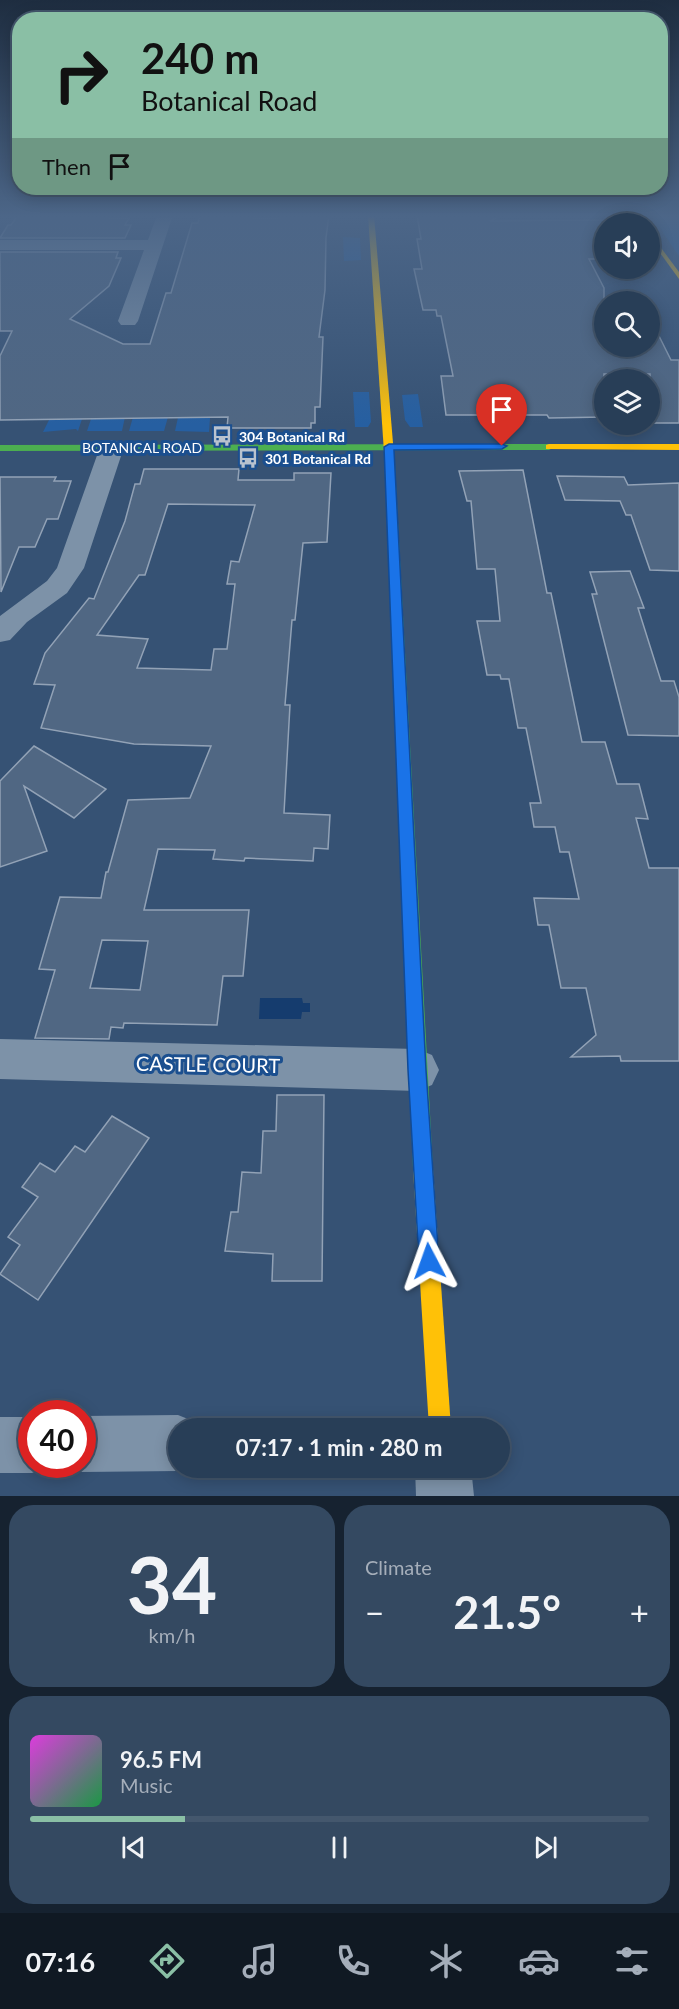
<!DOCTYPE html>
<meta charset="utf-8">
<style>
body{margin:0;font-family:Lato,sans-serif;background:#344961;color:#f1f3f6;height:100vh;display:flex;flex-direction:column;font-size:22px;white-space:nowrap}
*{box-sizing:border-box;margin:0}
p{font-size:20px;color:#a5aeba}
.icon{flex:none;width:33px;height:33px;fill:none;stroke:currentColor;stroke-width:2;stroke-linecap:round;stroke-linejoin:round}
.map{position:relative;height:1496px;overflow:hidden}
.side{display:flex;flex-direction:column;gap:9px;padding:9px;background:#162230;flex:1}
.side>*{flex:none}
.guide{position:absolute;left:12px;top:12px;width:656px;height:183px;border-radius:24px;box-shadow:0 3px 15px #0003,0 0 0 2px #44576d;background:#8abfa5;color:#111;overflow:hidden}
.buttons{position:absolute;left:594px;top:213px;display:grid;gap:12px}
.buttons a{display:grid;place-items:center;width:66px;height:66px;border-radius:50%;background:#283e57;box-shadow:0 3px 15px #0003,0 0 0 2px #44576d;font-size:30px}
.speed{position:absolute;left:18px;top:1400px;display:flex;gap:12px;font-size:30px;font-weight:700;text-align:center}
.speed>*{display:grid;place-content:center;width:78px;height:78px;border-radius:50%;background:#283e57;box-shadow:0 3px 15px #0003,0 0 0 2px #44576d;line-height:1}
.speed .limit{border:9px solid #d22;background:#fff;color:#111}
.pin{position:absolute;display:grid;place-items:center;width:51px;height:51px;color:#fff;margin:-62px -26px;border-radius:50% 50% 50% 0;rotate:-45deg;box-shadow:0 0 6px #0007}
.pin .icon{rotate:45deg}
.me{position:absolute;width:66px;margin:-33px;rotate:356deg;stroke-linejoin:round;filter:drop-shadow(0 0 4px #0008)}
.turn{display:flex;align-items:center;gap:21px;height:126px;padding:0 30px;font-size:27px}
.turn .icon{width:78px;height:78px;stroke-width:2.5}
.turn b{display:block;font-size:42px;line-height:51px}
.then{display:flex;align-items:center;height:57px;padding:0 30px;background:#0003;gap:12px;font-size:22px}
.big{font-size:45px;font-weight:700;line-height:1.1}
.side .widget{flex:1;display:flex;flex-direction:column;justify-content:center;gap:9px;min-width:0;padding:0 21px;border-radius:24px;background:#344961}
.side .dial{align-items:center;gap:0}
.dial b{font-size:78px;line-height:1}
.song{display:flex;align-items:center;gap:18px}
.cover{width:72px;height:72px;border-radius:9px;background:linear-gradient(135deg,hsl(300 70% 55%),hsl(140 70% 35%))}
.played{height:6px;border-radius:3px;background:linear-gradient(90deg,#8abfa5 25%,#44576d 25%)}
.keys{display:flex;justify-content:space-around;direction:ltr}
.heat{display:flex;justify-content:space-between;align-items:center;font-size:33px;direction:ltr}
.side .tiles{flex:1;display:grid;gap:9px;grid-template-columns:1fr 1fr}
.widget:last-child{grid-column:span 2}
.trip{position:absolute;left:168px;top:1418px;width:342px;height:60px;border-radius:30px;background:#283e57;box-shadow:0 3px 15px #0003,0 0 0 2px #44576d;font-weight:700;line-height:60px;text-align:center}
.menu{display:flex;height:96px;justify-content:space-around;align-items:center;background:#101923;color:#a5aeba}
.menu .icon{width:42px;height:42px}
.menu .selected{color:#8abfa5}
.menu b{font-size:27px;color:#f1f3f6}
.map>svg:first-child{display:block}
.green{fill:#265fa1}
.water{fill:#153c6e}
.building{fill:#506783;stroke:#92a2b6;stroke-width:1.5;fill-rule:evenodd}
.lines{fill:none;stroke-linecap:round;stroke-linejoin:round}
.street{fill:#7d92a8;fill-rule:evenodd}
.fast{fill:#4caf50;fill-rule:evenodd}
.slow{fill:#ffc107;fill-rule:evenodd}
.route{fill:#1a73e8;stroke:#114b97;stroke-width:1.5}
.labels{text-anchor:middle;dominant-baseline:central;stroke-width:6;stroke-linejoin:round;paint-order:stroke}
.far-poi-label{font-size:14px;font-weight:bold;fill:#fff;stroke:#1b4f8f;text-anchor:start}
.far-street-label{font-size:14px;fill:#fff;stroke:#1b4f8f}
.near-street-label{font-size:20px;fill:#fff;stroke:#1b4f8f}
</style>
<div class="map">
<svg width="679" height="1496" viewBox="0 0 679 1496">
<rect width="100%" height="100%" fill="#365274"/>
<g class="green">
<polygon points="651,215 679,215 679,256"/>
<polygon points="343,237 360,238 361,260 344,261"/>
<polygon points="353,392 369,392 371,422 368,427 355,427"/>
<polygon points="418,394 423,427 410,427 405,420 402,395"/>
<polygon points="179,413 210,418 209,432 175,431"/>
<polygon points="83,416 78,431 76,429 43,432 50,418"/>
<polygon points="110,417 125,417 122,431 87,431 91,419 108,419"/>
<polygon points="133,417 168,417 164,431 129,431"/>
</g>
<polygon class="water" points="260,998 302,998 303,1003 310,1003 310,1012 302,1012 301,1019 259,1019"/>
<g class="building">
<polygon points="18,215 129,218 125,225 131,225 125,238 0,238 8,225 11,225"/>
<polygon points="200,215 268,218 329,215 326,238 325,290 319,337 323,337 320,407 315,407 315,423 311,423 311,428 227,428 228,417 0,420 0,356 12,331 0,331 0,252 118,252 116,258 121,258 109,286 70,319 123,344 150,344 166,293 171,293 192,223 198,223"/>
<polygon points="417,215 502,215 490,221 604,220 604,259 589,259 604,288 604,346 650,346 650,318 671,360 679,360 679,423 650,423 650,374 604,374 604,417 549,418 547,415 446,415 441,376 453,376 441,316 437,316 436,310 423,310 414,269 422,269 417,239 421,239"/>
<path d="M144,469H239L238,480H294V473H331L327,542L303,543L295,620H292L285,705H290L284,813L330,815L328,849L314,848L313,861L245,858L244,861L213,859L215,850L158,849L144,910H249L243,976H223L217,1025L124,1023L123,1028L111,1027L109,1039L35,1038L55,970L39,969L60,897L101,898L106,872H108L128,800L190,798L211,746L134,744L41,728L55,685L34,684L45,653L89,598L94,599L125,521L135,484H140ZM168,504L255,505L239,562L231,561L227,584H235L227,649H214L211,670L137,668L148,639L97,635L139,575H145ZM102,940L148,941L140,990L90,988Z"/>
<polygon points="523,470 547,593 551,593 582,742 605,742 617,784 639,784 648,819 636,818 649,868 679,868 679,1061 621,1061 620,1056 571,1057 596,1035 586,988 561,988 549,925 538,925 534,898 579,899 569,852 560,852 555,827 534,827 530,803 541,803 526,728 518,728 509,679 501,679 500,675 487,675 477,621 500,621 495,569 477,569 471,501 467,501 459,471"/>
<polygon points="557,476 624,477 628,485 679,483 679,571 650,570 631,515 626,515 620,501 565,500"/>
<polygon points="0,477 56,477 54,481 71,481 58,519 47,519 35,547 19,547 1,592"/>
<polygon points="630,571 644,608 638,608 661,681 674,681 679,697 679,736 628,735 592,594 597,594 590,572"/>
<polygon points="34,746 106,789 74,818 24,786 47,851 0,867 0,781"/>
<polygon points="277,1095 324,1095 322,1281 272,1281 273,1254 225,1251 231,1212 238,1212 242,1172 261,1173 263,1131 276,1131"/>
<polygon points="112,1116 149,1138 38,1300 0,1274 20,1245 8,1237 38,1197 22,1187 40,1163 55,1172 75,1146 85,1152"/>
</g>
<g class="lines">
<g class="street">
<polygon points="157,215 173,215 138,321 135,325 121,325 118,321 144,250 0,250 0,240 148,240"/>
<polygon points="112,440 120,442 124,447 84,568 67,593 27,622 10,640 0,642 0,616 47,581 57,568 100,447 104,442"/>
<polygon points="0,1039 417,1049 432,1055 439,1070 432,1085 417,1091 0,1079"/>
<polygon points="178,1415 198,1423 200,1428 178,1428 178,1467 187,1467 178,1471 82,1472 63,1464 82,1464 82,1416"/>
<polygon points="0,1417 32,1417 32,1464 52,1465 32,1473 0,1473"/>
<polygon points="415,1467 471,1467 474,1496 416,1496"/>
</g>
<g class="fast">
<polygon points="0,445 549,444 554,447 549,450 0,451"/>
<polygon points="390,464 395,467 433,1169 430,1176 423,1179 416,1176 413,1169 385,467"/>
</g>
<g class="slow">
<polygon points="368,215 374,215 395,467 390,470 385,467"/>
<polygon points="650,233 679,272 679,279 650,239"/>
<polygon points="549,444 679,444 679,450 546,449 546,445"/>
<polygon points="423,1159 430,1162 433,1169 451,1428 429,1428 413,1169 416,1162"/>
</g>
</g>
<linearGradient id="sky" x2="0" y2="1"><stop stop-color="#1e2d40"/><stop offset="0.51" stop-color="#4c6688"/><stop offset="1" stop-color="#4c6688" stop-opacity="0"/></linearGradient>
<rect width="679" height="425" fill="url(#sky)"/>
<polygon class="route" points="389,444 502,444 507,446 502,449 394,450 426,1070 439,1261 436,1268 429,1271 422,1268 419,1261 408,1070 384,447"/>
<defs>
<g id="bus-bare" transform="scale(1.62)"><path d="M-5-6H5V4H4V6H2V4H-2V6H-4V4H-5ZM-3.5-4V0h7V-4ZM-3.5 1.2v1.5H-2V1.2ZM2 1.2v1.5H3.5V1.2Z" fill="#b9c2ce" stroke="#1b4f8f" stroke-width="2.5" paint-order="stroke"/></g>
</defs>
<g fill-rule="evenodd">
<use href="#bus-bare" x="222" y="436"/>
<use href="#bus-bare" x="248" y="458"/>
</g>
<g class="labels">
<g class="far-poi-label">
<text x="239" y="436">304 Botanical Rd</text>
<text x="265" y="458">301 Botanical Rd</text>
</g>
<g class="far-street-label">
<text x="142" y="447">BOTANICAL ROAD</text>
</g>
<g class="near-street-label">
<text transform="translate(208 1064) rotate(1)">CASTLE COURT</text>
</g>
</g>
</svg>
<div class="buttons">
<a><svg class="icon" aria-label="sound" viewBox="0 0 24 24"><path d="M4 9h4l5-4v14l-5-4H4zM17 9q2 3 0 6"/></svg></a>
<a><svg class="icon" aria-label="search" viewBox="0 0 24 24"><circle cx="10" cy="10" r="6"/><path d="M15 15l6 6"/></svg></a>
<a><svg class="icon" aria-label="layers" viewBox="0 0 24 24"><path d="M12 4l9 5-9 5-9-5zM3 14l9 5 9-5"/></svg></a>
</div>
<div class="speed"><div class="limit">40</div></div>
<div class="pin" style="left:502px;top:446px;background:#d93025"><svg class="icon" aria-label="arrive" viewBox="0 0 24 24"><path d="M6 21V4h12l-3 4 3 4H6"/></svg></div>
<svg class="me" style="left:429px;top:1261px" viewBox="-20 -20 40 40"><path d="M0-17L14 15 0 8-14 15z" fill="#1a73e8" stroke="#fff" stroke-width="4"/></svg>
<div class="trip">07:17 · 1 min · 280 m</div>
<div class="guide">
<div class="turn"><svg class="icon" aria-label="right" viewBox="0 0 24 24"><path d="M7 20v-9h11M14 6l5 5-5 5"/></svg><div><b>240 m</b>Botanical Road</div></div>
<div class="then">Then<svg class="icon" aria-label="arrive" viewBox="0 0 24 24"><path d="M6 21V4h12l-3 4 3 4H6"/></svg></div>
</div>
</div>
<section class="side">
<div class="tiles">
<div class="widget dial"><b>34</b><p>km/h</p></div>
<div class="widget"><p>Climate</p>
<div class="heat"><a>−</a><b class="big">21.5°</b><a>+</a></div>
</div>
<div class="widget">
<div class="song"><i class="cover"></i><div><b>96.5 FM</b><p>Music</p></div></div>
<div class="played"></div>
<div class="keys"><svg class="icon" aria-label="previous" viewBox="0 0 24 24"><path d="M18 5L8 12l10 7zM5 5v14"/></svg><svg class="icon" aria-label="pause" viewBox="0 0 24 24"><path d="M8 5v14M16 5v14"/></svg><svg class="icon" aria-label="next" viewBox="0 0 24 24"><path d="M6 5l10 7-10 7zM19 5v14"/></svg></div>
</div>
</div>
</section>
<nav class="menu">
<b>07:16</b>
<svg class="icon selected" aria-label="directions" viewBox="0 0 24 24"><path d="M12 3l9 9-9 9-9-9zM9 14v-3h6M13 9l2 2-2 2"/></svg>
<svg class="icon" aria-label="music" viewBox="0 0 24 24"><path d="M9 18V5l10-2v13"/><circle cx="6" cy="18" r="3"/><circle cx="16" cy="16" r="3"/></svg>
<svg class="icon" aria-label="phone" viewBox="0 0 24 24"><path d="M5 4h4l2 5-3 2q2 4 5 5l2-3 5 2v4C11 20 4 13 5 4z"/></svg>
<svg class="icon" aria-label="climate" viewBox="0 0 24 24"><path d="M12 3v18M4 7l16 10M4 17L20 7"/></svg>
<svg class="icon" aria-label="car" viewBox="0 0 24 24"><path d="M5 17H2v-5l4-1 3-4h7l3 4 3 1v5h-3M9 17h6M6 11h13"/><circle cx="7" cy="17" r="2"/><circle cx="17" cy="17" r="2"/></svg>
<svg class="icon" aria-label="filters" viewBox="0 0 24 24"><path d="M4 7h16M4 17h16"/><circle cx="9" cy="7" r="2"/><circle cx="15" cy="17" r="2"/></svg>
</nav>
